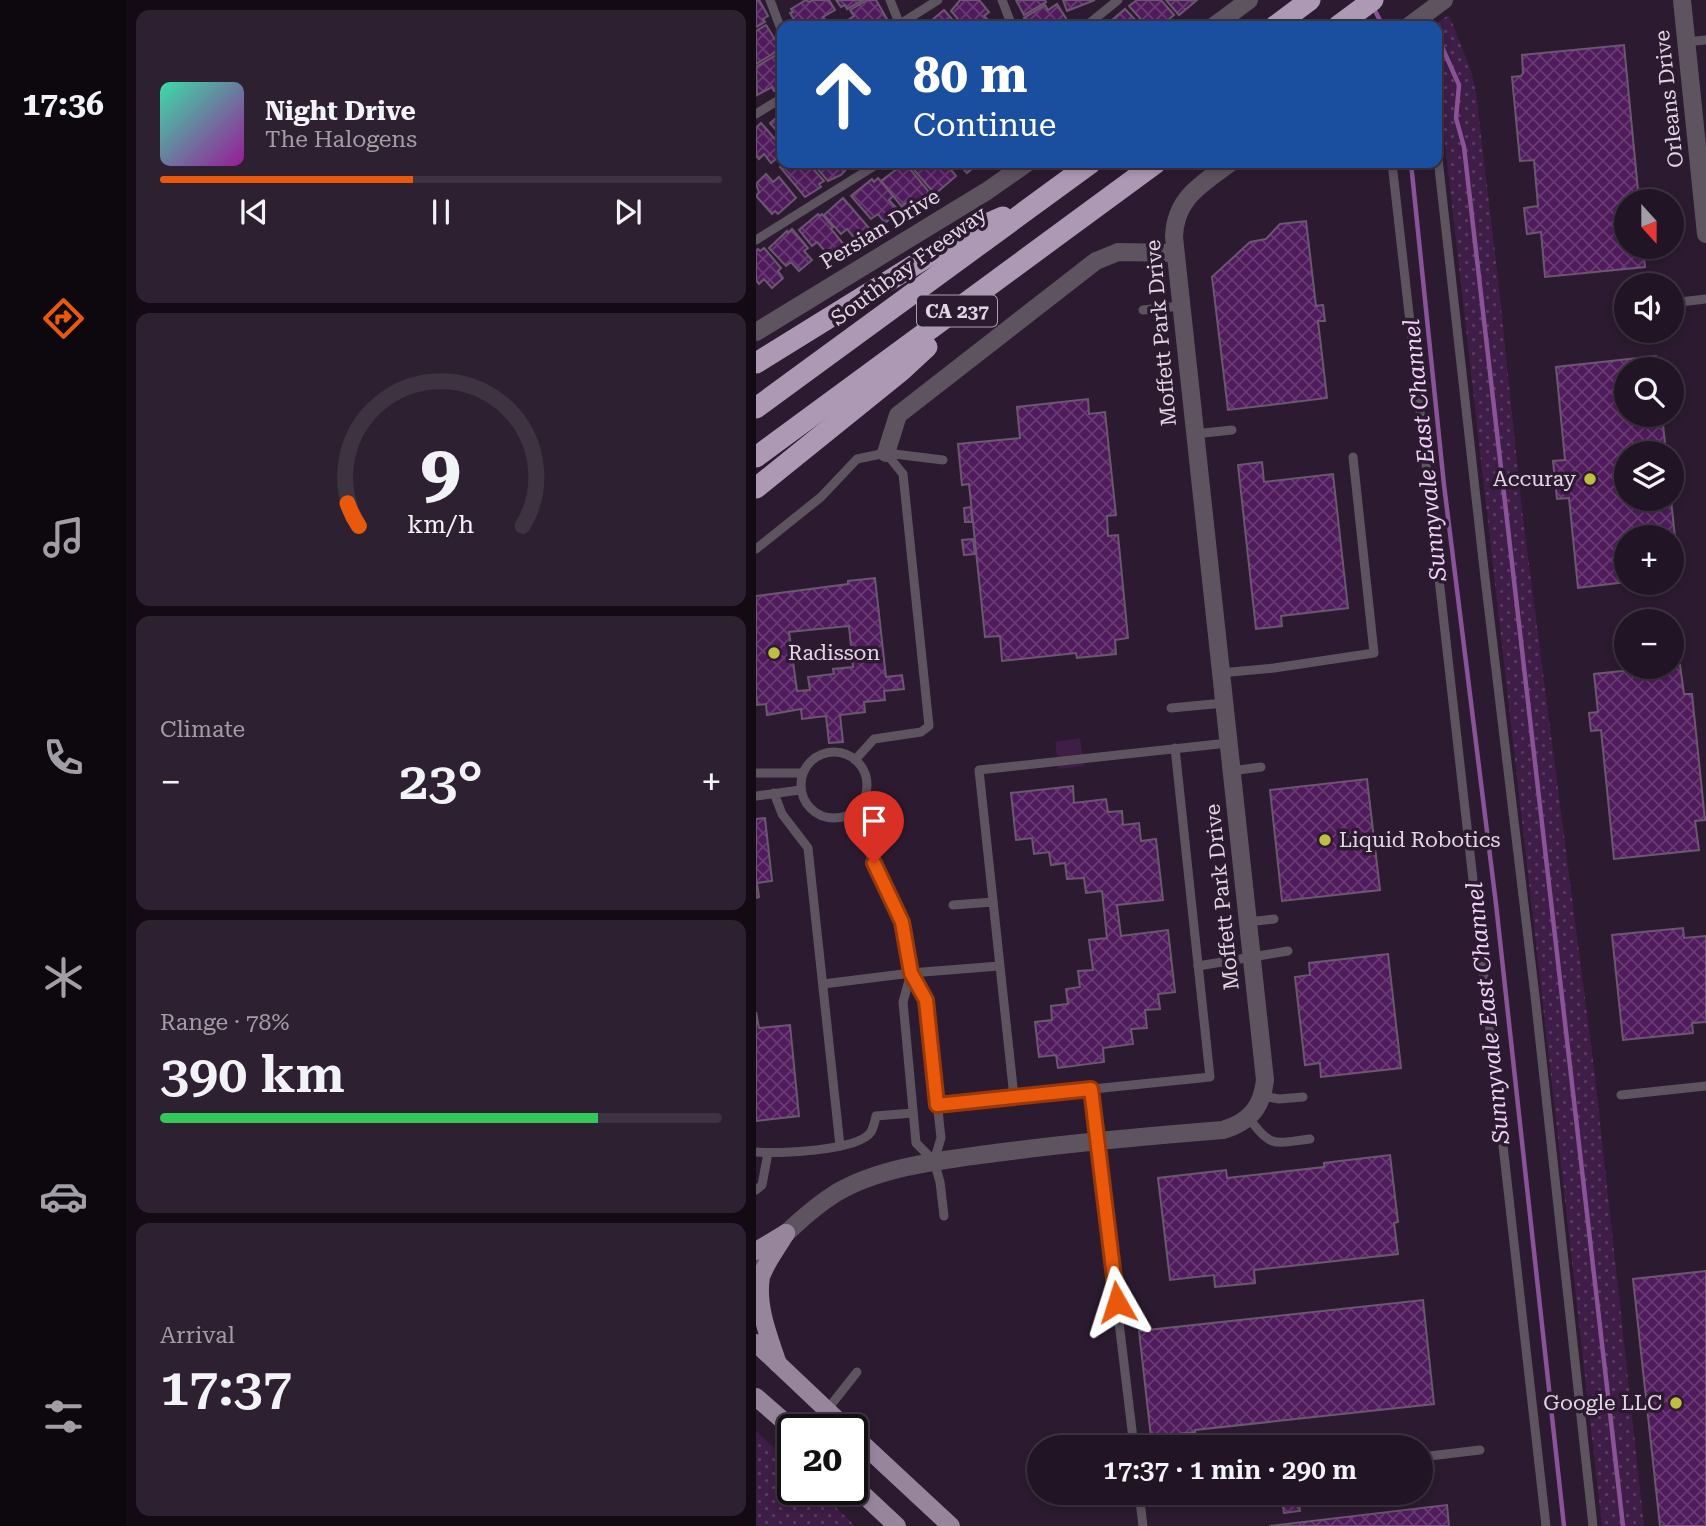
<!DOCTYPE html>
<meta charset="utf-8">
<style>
body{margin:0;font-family:"Roboto Serif",serif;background:#2d2131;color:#f1f3f6;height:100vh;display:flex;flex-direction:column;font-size:26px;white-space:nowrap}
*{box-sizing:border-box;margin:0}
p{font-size:23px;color:#a29ea6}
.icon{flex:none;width:38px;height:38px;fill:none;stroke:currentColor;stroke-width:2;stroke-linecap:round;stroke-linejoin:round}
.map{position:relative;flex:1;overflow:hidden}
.details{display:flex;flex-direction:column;gap:10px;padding:10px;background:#120b14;width:630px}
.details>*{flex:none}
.hud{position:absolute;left:21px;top:21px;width:665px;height:147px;border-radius:14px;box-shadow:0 4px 10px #0003,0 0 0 2px #3e3341;background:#1a4fa0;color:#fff;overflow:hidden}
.needle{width:46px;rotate:159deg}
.fabs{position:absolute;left:858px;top:189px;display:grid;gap:14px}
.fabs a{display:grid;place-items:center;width:70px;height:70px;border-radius:50%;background:#211424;box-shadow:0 4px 10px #0003,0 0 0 2px #3e3341;font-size:35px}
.speed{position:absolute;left:21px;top:1414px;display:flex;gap:14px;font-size:35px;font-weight:700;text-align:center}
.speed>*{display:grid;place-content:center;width:91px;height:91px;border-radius:50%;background:#211424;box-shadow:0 4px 10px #0003,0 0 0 2px #3e3341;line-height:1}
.speed .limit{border:4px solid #111;border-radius:10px;background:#fff;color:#111}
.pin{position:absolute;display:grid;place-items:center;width:60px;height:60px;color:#fff;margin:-72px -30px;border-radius:50% 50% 50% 0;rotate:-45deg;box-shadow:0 0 7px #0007}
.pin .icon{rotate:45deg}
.me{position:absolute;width:77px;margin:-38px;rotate:354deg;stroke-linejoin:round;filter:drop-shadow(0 0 5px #0008)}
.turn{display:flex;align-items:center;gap:24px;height:147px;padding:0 21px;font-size:32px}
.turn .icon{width:91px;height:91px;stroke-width:2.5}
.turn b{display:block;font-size:49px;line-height:60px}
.big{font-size:52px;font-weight:600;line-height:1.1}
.details .tile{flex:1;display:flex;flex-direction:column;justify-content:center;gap:10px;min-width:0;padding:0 24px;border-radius:14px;background:#2d2131}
.details .dial{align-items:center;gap:0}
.dial svg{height:182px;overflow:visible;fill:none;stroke:#3e3341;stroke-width:7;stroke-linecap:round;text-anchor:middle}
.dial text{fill:#f1f3f6;stroke:none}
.song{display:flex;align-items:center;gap:21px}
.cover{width:84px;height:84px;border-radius:10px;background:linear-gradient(135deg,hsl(160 70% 55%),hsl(300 70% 35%))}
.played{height:7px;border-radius:4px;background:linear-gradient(90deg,#ea580c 45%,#3e3341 45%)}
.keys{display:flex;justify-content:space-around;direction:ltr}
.heat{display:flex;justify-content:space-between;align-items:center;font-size:38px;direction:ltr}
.charge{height:10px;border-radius:5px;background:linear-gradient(90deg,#34c759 78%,#3e3341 0)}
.trip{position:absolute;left:271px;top:1435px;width:406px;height:70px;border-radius:35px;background:#211424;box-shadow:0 4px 10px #0003,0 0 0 2px #3e3341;font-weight:600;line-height:70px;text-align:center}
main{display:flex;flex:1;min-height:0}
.tabs{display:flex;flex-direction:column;width:126px;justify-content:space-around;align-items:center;background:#0d080e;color:#a29ea6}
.tabs .icon{width:49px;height:49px}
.tabs .on{color:#ea580c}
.tabs b{font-size:32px;color:#f1f3f6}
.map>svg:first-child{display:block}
.green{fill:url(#green-dots)}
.pitch{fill:#3e1d46}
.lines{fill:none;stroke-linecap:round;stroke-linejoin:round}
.stream{stroke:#8a5398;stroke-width:4.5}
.building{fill:url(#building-cross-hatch);stroke:#6b5770;stroke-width:2;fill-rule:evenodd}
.service{stroke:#5d545f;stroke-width:9}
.minor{stroke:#5d545f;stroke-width:18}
.tertiary{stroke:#5d545f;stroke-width:18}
.primary{stroke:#97859c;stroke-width:18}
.motorway{stroke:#ae99b4;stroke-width:21}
.route-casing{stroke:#983908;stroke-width:18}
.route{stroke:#ea580c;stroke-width:12}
.poi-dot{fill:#bebe42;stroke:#2c1b30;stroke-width:2.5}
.labels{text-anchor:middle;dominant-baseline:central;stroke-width:7;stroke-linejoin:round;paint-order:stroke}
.shield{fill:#2c1b30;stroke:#ab9eae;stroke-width:2}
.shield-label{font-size:19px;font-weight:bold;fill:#e2d6e4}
.street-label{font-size:21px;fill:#e2d6e4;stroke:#2c1b30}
.poi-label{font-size:21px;fill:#e2d6e4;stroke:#2c1b30;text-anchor:end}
.water-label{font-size:23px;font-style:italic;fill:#f0d2f7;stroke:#2c1b30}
</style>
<main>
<nav class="tabs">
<b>17:36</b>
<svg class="icon on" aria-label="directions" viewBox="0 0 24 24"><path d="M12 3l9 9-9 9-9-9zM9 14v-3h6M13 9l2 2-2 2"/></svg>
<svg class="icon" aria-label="music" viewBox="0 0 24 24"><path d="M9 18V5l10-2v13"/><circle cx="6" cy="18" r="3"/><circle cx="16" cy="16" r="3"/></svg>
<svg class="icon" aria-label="phone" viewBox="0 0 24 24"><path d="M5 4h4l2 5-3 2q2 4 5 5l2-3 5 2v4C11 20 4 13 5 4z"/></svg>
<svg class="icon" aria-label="climate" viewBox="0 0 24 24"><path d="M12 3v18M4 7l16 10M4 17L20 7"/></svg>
<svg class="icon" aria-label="car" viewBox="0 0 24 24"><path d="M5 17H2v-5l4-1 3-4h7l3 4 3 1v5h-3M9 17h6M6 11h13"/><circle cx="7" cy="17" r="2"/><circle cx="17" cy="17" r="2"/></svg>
<svg class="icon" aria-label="filters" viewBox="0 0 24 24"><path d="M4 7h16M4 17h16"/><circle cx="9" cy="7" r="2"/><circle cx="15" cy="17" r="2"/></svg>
</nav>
<section class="details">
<div class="tile">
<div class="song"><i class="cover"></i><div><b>Night Drive</b><p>The Halogens</p></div></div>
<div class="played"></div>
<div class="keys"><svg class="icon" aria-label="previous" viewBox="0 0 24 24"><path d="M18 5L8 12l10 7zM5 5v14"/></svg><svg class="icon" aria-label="pause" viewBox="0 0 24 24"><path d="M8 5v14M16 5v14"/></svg><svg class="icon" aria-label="next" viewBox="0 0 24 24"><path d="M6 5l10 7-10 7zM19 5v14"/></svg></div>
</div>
<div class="tile dial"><svg viewBox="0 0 100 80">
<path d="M14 69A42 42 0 1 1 86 69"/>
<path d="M14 69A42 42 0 0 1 9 59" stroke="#ea580c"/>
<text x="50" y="56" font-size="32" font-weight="700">9</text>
<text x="50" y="72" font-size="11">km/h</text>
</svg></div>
<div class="tile"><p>Climate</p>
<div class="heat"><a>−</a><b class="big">23°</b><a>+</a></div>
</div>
<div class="tile"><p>Range · 78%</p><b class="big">390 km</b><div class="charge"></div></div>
<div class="tile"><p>Arrival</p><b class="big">17:37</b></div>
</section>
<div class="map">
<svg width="950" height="1526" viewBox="0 0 950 1526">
<defs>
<pattern id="green-dots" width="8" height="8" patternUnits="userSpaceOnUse" patternTransform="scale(1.75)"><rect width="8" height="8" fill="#3e1d46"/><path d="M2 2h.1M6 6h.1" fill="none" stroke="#5a3d61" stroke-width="1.8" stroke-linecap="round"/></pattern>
<pattern id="building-cross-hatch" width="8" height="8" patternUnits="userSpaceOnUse" patternTransform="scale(1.75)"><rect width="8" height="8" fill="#501b5c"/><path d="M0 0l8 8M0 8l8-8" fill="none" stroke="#693b73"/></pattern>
</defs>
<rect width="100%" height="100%" fill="#2c1b30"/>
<g class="green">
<polygon points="693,15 715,71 720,93 742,279 766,510 839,1076 888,1526 846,1526 686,117 681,89 681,26 676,26"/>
<polygon points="0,1431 37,1466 37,1489 61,1489 99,1526 0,1526"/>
</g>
<polygon class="pitch" points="324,738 328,766 303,769 299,742"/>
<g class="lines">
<g class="stream">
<polyline points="617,7 627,26"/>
<polyline points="682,38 703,85 700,118 708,147 867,1526"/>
<polyline points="655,163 688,485 740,904 808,1526"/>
</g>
</g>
<g class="building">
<polygon points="0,0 3,0 12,16 7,19 9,22 0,27"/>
<polygon points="50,0 53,2 57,0 73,0 79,10 67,17 71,22 63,26 42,26 34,13 37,12 35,9"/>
<polygon points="80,0 107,0 91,9 89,5 85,7"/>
<polygon points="111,0 120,0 131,19 120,26 87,26 86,24 98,16 94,10"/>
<polygon points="204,0 223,0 233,12 228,16 235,23 231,26 208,26 195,11"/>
<polygon points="260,0 289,0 290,2 268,15"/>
<polygon points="307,0 339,0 311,11"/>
<polygon points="381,0 405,0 418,15 405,26 391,26 373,6"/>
<polygon points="410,0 441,0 423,15"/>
<polygon points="301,4 311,20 302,26 271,26 268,18 289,5 292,10"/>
<polygon points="369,9 385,26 349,26"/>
<polygon points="188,10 202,26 169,26"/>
<polygon points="10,25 25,49 0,64 0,31"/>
<polygon points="868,45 883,201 870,201 870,247 887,247 889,267 789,277 785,232 771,234 768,208 782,206 778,160 764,161 756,77 765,76 767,73 766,55"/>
<polygon points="20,55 26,65 26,86 18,91 16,87 1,95 0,67"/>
<polygon points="26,113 26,137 14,123"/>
<polygon points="5,123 26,147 26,154 15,163 8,154 3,159 0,156 0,128"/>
<polygon points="29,163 52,163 68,181 63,184 65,187 49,197 24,167"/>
<polygon points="61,163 94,163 95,164 85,175 72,181 58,165"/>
<polygon points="149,163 173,192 156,206 152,201 146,207 125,181"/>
<polygon points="152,163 191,163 190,164 200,176 179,194"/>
<polygon points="202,163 223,163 211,173"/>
<polygon points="10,174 17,182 23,177 40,198 22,214 19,211 16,214 0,196 3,192 0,184"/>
<polygon points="122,178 137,196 133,200 143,211 129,223 122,214 115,219 95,196 116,179 118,182"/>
<polygon points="87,198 113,228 100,240 91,229 85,234 68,215"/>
<polygon points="62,214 64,216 66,214 77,227 75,229 89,246 75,258 61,242 56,246 43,230"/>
<polygon points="550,221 560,306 567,305 569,321 562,321 571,398 472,410 456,277 494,242 510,239 524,224"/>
<polygon points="36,229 52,248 48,251 56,260 43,271 35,262 30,266 13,248 31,231 32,233"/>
<polygon points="8,248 25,268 22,271 27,278 16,288 8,279 3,284 0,280 0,250 2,249 4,251"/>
<polygon points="900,356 901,369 870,369 870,415 906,415 910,453 870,453 870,499 915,499 923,577 915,578 915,537 870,537 870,582 822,588 813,498 801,499 797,461 809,460 800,367"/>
<polygon points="332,399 333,414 349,412 360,515 351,516 352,536 362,535 372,638 359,640 360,654 321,658 320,653 246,661 244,636 229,637 213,484 206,485 202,444 264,438 261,407"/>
<polygon points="506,462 508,482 577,474 592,608 525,616 526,626 500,629 482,465"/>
<polygon points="215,507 216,522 209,522 208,508"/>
<polygon points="217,539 219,554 208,555 206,540"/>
<path d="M119,578L130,677L146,675L148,689L128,691L129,700L108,702L109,712L84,715L87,742L73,743L70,716L46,719L45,709L11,715L10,704L1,705L0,693V596L92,584V581ZM93,626L97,667L77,669L78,674L52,677L54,690L41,691L33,632Z"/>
<polygon points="924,665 928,694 936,694 949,820 939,821 943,850 858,859 845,730 835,731 833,713 842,712 838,674"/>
<polygon points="611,779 624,890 526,901 514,790"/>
<polygon points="317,786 318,803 350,799 352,812 366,811 367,825 383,823 385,841 400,839 407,900 361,905 365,936 412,930 419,992 402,994 404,1009 389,1010 391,1028 375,1029 377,1044 347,1048 348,1062 302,1068 300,1055 283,1057 279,1022 296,1020 295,1006 312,1004 310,989 324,987 322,971 337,970 333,940 351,938 346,891 330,893 328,878 311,879 309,863 295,865 293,852 278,854 276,838 260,840 255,793"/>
<polygon points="9,818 16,881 1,883 3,897 0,898 0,819"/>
<polygon points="927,928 928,938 950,936 950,1022 936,1023 937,1033 867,1040 856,935"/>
<polygon points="632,954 645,1068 565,1077 564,1063 549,1065 539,977 554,975 553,963"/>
<polygon points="0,1012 3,1028 34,1025 43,1116 0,1121"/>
<polygon points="634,1155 642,1222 638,1223 642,1254 498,1270 499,1283 459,1287 458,1275 414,1280 402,1178 470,1170 471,1178 568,1167 568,1163"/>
<polygon points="950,1271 950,1526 904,1526 877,1279"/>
<polygon points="667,1300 678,1404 439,1430 439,1432 395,1437 383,1331"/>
<polygon points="542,1498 544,1511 528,1513 526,1500"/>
<polygon points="691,1505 693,1526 513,1526"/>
</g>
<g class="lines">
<g class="service">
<polyline points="14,0 26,32"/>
<polyline points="134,0 144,25"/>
<polyline points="246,0 256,26"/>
<polyline points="141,26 182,0"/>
<polyline points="330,26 362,0"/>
<polyline points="929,42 950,40"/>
<polyline points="0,114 26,98"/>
<polyline points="681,150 729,578 779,996 837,1526"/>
<polyline points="636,163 790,1526"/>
<polyline points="0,240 123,163"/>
<polyline points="915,303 950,299"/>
<polyline points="387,310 424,306"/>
<polyline points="438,434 476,430"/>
<polyline points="0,549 65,497 101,459 130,453 187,460"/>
<polyline points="464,673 518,668 618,653 597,457"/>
<polyline points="415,708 468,703"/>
<circle cx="78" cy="785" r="33"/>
<polyline points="99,760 118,739 165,732 173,726 147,474 130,453"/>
<polyline points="475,771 505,767"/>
<polyline points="0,773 47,773"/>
<polyline points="18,793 26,814 52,848 84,1146"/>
<polyline points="0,796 44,790"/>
<polyline points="93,815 131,886 146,922 155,973 170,1000 185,1138 178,1161"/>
<polyline points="197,905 237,902"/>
<polyline points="492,922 518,919"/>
<polyline points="442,966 532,951"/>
<polyline points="155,973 147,1002 160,1143 178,1161 184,1182 188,1216"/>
<polyline points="67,984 155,973 243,966"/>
<polyline points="335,1089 378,1447"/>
<polyline points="865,1095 950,1086"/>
<polyline points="507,1096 523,1099 547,1097"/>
<polyline points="258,1097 223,770 472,743"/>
<polyline points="181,1105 454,1077 419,748"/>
<path d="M493,1118C515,1149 519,1143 554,1139"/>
<path d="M0,1152C22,1154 102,1151 115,1132C117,1128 119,1121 120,1116L157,1113"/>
<polyline points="0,1190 6,1185 12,1153"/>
<polyline points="71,1410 101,1372"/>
<polyline points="665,1457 724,1450"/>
<polyline points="383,1493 387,1526"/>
</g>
<g class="minor">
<polyline points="926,0 950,234"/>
<polyline points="130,453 142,415 340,261 362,252 419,253"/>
</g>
<g class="tertiary">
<polyline points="458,26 493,0"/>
<polyline points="653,26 688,0"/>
<polyline points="0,332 231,191 271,163"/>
<path d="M0,1264C25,1238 50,1212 80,1193C125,1166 189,1160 239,1153C315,1143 391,1136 467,1130C494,1122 506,1107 509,1080L418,237C419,198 446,184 474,163"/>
</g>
<g class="primary">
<polyline points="0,1251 30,1233"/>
<polyline points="0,1343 92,1430"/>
<path d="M22,1364C13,1337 0,1306 5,1277C10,1262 22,1247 30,1233"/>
<polyline points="0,1397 38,1430"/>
<polyline points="96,1434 195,1526"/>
<polyline points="96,1484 141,1526"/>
</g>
<g class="motorway">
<polyline points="519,26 554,0"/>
<polyline points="582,26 617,0"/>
<polyline points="0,363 210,233 247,217"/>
<polyline points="0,408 335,163"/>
<polyline points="0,457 400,163"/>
<polyline points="0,488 145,371 171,347"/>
</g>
</g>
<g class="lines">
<g class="route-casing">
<polyline id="route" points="118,863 146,922 155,973 170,1000 181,1105 335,1089 361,1302"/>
</g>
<use href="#route" class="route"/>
</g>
<g class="poi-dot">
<circle cx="834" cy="479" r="7"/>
<circle cx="18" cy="653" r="7"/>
<circle cx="569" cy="840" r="7"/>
<circle cx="920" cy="1403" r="7"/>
</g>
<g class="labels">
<rect class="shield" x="161" y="295.5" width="80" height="31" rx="5"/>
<g class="shield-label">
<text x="201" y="311">CA 237</text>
</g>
<g class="street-label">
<text transform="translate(913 99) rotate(-96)">Orleans Drive</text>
<text transform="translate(124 229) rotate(-31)">Persian Drive</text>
<text transform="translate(153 266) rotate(-36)">Southbay Freeway</text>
<text transform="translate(405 333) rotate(-95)">Moffett Park Drive</text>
<text transform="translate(466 897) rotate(-96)">Moffett Park Drive</text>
</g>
<g class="poi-label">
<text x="820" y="479">Accuray</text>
<text x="32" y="653" text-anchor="start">Radisson</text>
<text x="583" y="840" text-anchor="start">Liquid Robotics</text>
<text x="906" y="1403">Google LLC</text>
</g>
<g class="water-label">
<text transform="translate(669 450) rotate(-96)">Sunnyvale East Channel</text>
<text transform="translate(732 1013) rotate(-96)">Sunnyvale East Channel</text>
</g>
</g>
</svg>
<div class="fabs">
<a><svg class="needle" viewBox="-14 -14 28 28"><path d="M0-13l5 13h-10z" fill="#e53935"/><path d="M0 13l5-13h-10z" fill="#a29ea6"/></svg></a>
<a><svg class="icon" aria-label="sound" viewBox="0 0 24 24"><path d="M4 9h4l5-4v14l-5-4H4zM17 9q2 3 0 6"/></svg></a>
<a><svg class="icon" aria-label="search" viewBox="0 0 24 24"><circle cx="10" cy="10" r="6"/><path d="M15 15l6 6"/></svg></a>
<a><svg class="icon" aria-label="layers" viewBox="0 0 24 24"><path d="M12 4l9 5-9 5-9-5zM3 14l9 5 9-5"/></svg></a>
<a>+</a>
<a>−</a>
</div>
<div class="speed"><div class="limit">20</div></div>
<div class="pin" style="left:118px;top:863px;background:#d93025"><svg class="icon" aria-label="arrive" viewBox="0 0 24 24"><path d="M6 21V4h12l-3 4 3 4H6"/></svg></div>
<svg class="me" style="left:361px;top:1302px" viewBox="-20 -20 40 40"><path d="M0-17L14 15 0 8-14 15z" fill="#ea580c" stroke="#fff" stroke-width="4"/></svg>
<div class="trip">17:37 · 1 min · 290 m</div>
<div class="hud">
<div class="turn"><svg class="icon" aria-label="ahead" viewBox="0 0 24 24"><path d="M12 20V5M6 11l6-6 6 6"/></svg><div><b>80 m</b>Continue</div></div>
</div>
</div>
</main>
